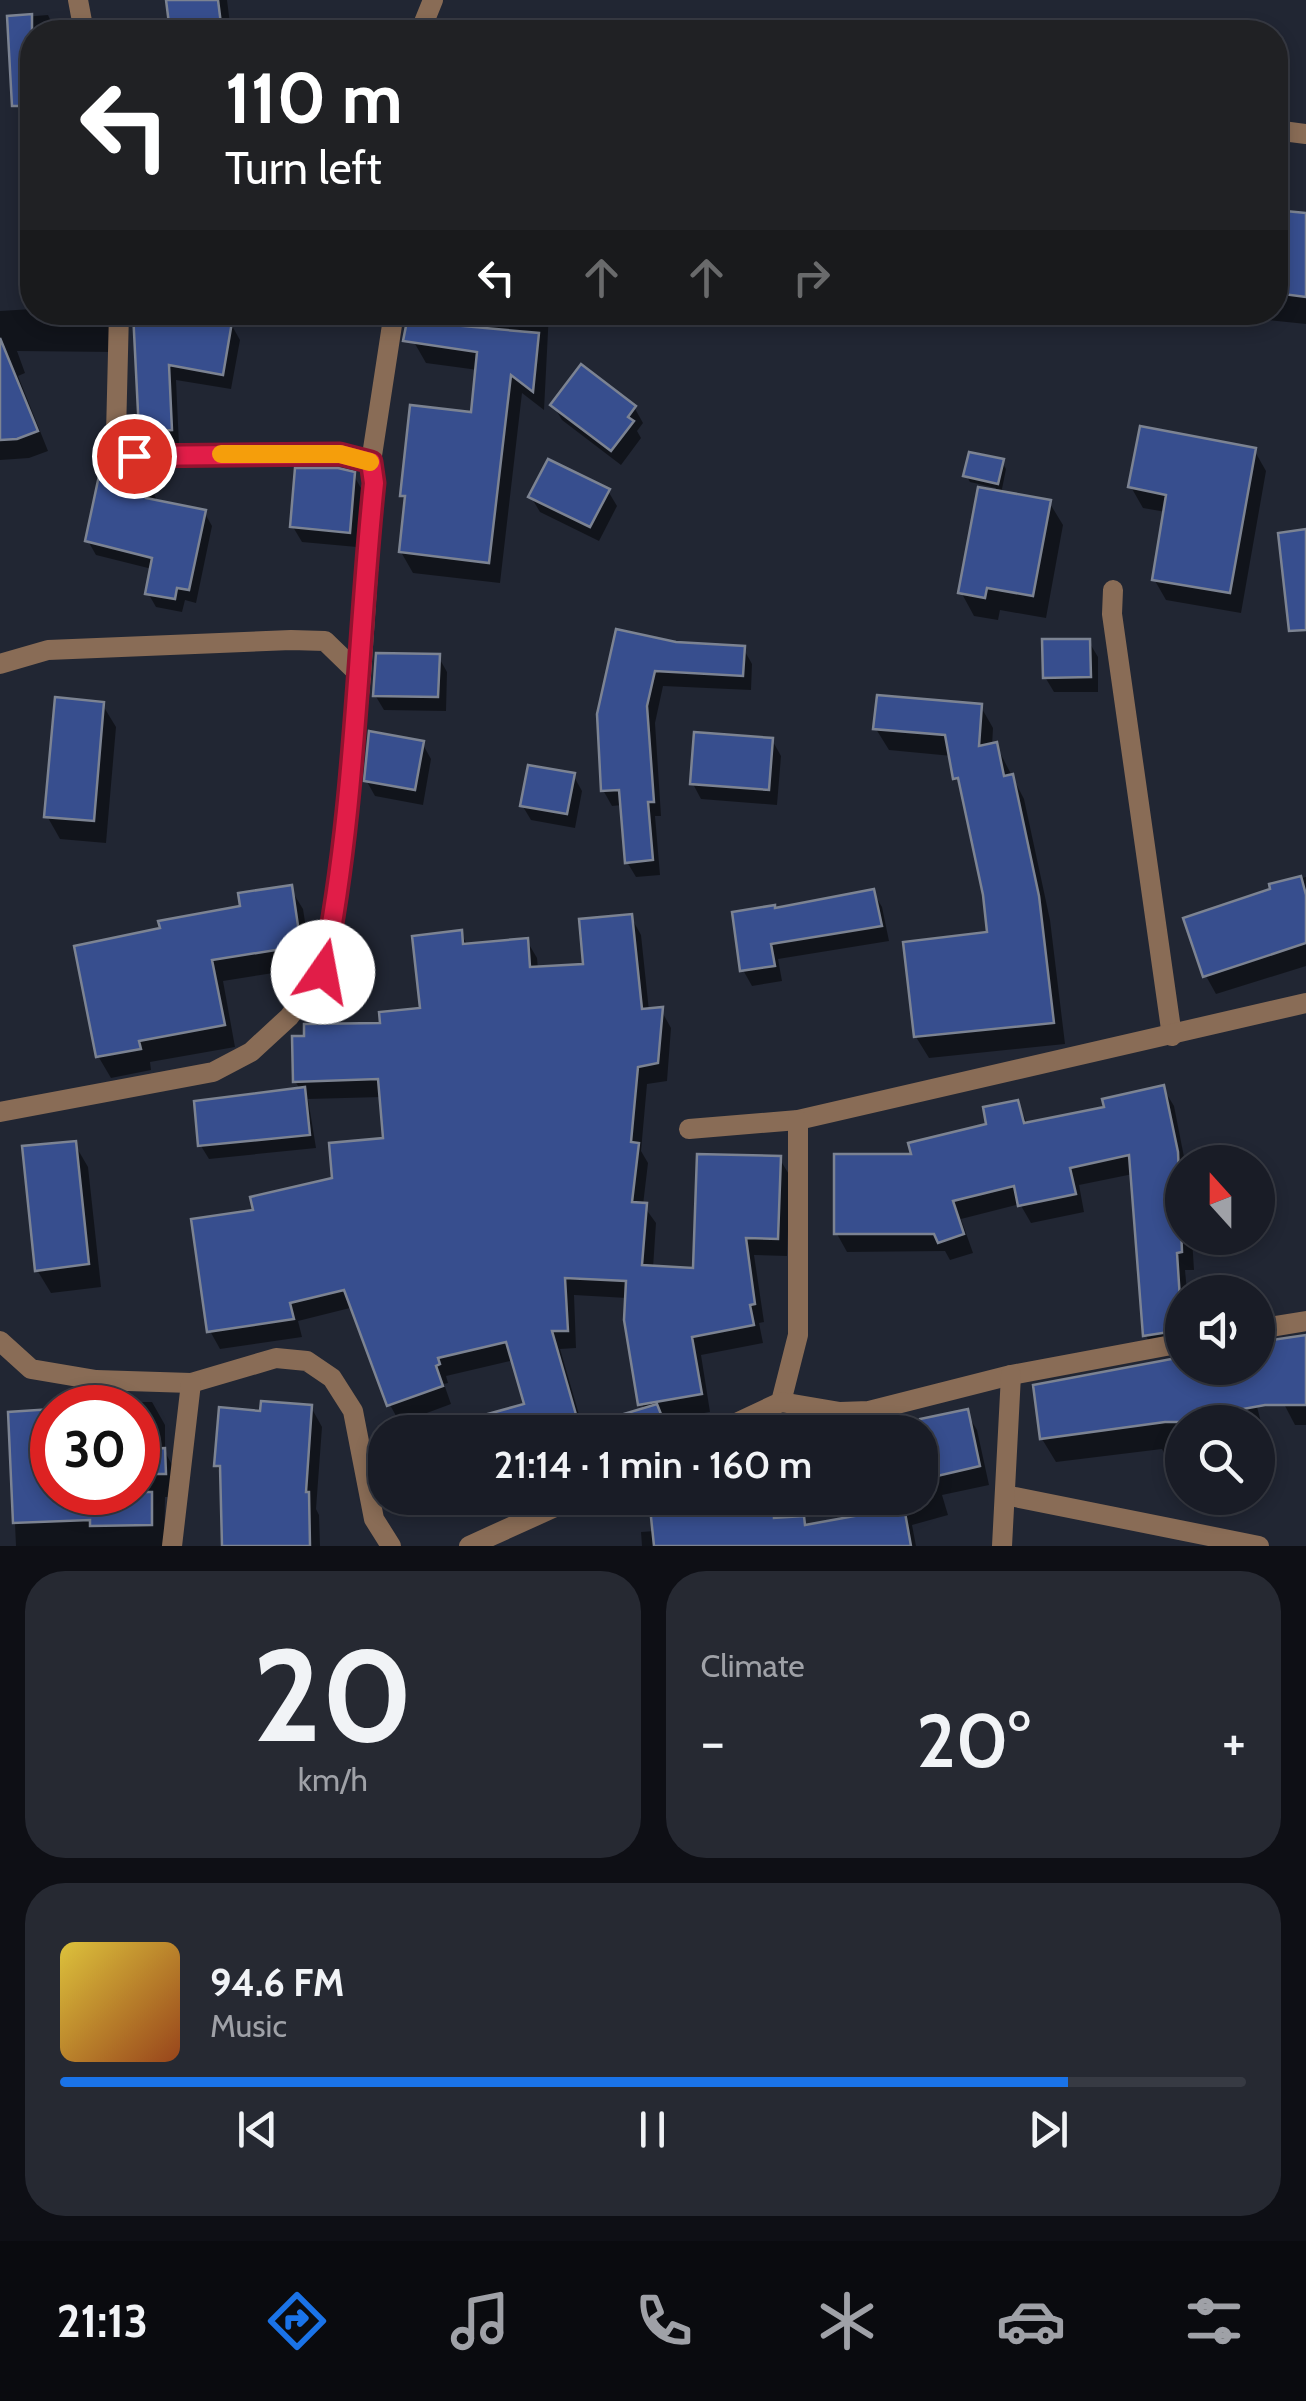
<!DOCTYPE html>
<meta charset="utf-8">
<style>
body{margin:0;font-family:Cabin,sans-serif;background:#262932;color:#f1f3f6;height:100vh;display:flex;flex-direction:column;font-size:38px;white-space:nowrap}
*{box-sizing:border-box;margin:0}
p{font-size:32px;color:#9fa1a7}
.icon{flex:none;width:55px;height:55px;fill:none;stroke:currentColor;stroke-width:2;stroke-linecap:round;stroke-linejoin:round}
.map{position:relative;height:1546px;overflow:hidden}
.drawer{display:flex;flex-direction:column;gap:25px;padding:25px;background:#0e0f15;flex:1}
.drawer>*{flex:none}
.hud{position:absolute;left:20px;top:20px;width:1268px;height:305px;border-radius:40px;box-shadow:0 5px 15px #0003,0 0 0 2px #373a43;background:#202124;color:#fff;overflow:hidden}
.needle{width:65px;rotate:339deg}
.controls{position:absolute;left:1165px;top:1145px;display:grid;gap:20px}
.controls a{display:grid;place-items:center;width:110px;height:110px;border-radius:50%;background:#191c26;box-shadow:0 5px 15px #0003,0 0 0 2px #373a43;font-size:50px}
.speed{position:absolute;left:30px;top:1385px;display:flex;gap:20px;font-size:50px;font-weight:700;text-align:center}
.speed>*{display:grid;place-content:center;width:130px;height:130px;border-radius:50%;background:#191c26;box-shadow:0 5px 15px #0003,0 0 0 2px #373a43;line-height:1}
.speed .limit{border:15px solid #d22;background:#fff;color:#111}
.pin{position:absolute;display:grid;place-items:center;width:85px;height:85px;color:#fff;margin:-42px;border:5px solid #fff;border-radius:50%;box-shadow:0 2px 10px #0007}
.me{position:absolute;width:110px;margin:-55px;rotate:12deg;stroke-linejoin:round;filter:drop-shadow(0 0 8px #0008)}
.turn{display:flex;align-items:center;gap:35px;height:210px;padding:0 40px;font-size:45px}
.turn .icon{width:130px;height:130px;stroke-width:2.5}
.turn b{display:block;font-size:70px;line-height:85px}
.lanes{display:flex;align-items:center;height:95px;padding:0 40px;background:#0003;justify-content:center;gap:50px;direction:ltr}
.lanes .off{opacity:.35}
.big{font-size:75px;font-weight:600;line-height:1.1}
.drawer .tile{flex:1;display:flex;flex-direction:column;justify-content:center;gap:15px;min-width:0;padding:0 35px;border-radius:40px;background:#262932}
.drawer .dial{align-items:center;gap:0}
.dial b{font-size:130px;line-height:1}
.song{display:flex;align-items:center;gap:30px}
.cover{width:120px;height:120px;border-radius:15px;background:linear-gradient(135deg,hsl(50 70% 55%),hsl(20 70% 35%))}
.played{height:10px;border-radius:5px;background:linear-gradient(90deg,#1a73e8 85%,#373a43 85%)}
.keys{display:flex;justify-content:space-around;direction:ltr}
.heat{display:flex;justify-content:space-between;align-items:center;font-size:55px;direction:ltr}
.drawer .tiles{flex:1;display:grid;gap:25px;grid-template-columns:1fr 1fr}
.tile:last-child{grid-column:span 2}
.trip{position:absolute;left:368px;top:1415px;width:570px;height:100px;border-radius:40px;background:#191c26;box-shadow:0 5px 15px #0003,0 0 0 2px #373a43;font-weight:600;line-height:100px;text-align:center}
.tabs{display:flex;height:160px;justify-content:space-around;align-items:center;background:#0a0b0f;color:#9fa1a7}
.tabs .icon{width:70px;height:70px}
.tabs .selected{color:#1a73e8}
.tabs b{font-size:45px;color:#f1f3f6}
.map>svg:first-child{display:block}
.shadow{fill:#0007}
.building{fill:#374e8e;stroke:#7c8392;stroke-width:2.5}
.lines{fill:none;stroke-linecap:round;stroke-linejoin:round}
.street{stroke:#896c56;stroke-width:20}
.route-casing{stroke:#92132f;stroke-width:25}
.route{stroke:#e11d48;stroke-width:18}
.slow{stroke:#f59e0b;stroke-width:18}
</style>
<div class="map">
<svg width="1306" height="1546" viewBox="0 0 1306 1546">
<rect width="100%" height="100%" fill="#212633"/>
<g class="shadow">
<polygon points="169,0 227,0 231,32 173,32"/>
<polygon points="48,15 56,32 32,32 32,116 23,117 15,101 10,18"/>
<polygon points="23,153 32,153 32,297 23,281"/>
<polygon points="1275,212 1306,216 1306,324 1268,320 1264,312 1275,312"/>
<polygon points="32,309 32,312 113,312 115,352 17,351 25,373 18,376 48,451 29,458 0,460 0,311"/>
<polygon points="135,312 231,324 240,340 231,389 176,380 179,445 151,446 142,431"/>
<polygon points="419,312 549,312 544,410 522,393 500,583 413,573 401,552 407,504 402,495 473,415 478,370 426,363 414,342"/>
<polygon points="553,405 634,407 643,423 637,431 641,438 621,465 562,420"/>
<polygon points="1254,450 1266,471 1241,613 1166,600 1154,579 1166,512 1143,508 1131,487"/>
<polygon points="1002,462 1006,469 1001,494 1049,502 1063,525 1046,618 1000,610 998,620 974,616 961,592 996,488 970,482 966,475"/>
<polygon points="353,474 362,490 357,547 302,542 293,527"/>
<polygon points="148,483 156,498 155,502 204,512 212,526 196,603 185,600 182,612 156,607 148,593 152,569 96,555 88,541"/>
<polygon points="608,491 617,506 599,541 540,512 531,497"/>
<polygon points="1089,642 1098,657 1098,692 1054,692 1045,677"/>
<polygon points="675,645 743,648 752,664 751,690 663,686 655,723 661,816 655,816 660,875 636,877 627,862 622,805 612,806 603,790 599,714"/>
<polygon points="438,656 447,672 446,711 384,710 375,695"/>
<polygon points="102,704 116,727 106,843 60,839 47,816"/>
<polygon points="981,707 993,728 992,746 996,745 1024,799 1050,920 1065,1044 929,1058 916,1037 990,934 985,895 963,790 956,778 952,756 889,750 876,729"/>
<polygon points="772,740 781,756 777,805 701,799 693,784"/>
<polygon points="422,743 431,759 423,805 375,796 366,780"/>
<polygon points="573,775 582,791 575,828 531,820 522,805"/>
<polygon points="1306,877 1306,966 1216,994 1206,976 1270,891 1269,886"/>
<polygon points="290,888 303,909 312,967 223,981 235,1047 150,1062 151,1070 111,1078 98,1056 243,908"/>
<polygon points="873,892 882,907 889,941 778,959 782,981 752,986 743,970 775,911"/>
<polygon points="631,917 641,935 649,1011 661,1010 671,1028 667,1081 647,1084 641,1151 648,1163 643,1205 656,1223 653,1268 696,1270 779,1158 790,1176 787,1256 754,1255 764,1322 759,1323 763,1343 701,1355 710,1412 663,1420 667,1432 626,1432 621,1418 644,1411 626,1320 627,1298 574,1295 576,1348 560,1349 584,1432 454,1432 452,1427 527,1405 514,1360 446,1376 448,1383 444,1384 451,1404 400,1423 390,1405 354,1307 298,1321 302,1337 220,1349 210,1331 256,1212 335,1179 386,1140 382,1097 308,1099 316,1148 209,1159 201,1146 301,1091 295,1081 383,1025 423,1010 460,932 468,946 527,941 537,958 538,969 586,966"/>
<polygon points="1163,1088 1174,1106 1185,1162 1182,1162 1182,1238 1192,1238 1194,1270 1185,1270 1187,1292 1182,1292 1182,1349 1156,1353 1146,1336 1133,1174 1079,1185 1084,1212 1031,1223 1020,1204 961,1219 973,1253 950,1260 945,1251 847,1252 837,1234 914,1157 989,1126 1017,1102 1028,1125 1107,1109"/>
<polygon points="74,1143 88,1167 101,1287 51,1293 37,1270"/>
<polygon points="1306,1337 1306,1425 1295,1425 1284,1404"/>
<polygon points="1182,1361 1182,1368 1247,1368 1263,1430 1258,1431 1258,1422 1182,1422 1182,1452 1165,1455 1162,1449 1056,1462 1042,1439 1036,1387"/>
<polygon points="129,1402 152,1402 165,1425 165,1452 177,1474 177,1497 165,1497 164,1546 16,1546 10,1414 52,1412 52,1492 138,1492 138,1408 129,1408"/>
<polygon points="311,1407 322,1427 316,1509 319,1515 320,1546 224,1546 223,1477 216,1465 263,1414"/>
<polygon points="966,1412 977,1430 989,1485 942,1495 948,1515 912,1525 916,1546 642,1546 641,1532 655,1531 652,1498 749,1498 751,1517 772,1515 776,1521 803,1519 808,1527 857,1518 856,1498 920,1498 920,1432 914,1432 912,1423"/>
</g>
<g class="building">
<polygon points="166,0 218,0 222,32 170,32"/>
<polygon points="32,14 32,106 12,106 7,16"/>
<polygon points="1275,210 1306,213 1306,297 1275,293"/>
<polygon points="133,312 178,312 232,322 223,375 169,365 172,430 139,432"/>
<polygon points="416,312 442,312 440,324 539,333 533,392 511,375 489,563 399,552 405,496 400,496 410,405 471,412 477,352 403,341 407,321 415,322"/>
<polygon points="0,338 38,431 17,439 0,440"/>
<polygon points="581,364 636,406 628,417 634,421 611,451 550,405"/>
<polygon points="1140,426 1256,448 1230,593 1152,580 1166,495 1128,487"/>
<polygon points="969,452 1004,459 998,484 963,476"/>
<polygon points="548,459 610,489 590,527 528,497"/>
<polygon points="295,468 338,468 355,472 350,533 290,527"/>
<polygon points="100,471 149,481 146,498 206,510 189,590 177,588 175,599 145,594 152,558 85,541"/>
<polygon points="978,487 1051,500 1033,596 987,588 985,598 958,593"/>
<polygon points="1306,529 1306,630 1289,631 1278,533"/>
<polygon points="616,629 676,642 745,646 743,676 655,671 647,706 654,802 648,802 653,860 625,863 619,790 601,791 597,714"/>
<polygon points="1042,639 1090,639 1091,677 1043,678"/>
<polygon points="376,653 440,654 438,697 373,696"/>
<polygon points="877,695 982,704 979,746 997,742 1004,776 1013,774 1039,896 1054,1023 914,1037 903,942 987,932 983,895 958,778 953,779 945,735 873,729"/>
<polygon points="55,697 104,702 94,821 44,817"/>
<polygon points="369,731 424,741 415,790 364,781"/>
<polygon points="694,732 773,738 769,790 690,784"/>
<polygon points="528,765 575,773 567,814 520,806"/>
<polygon points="1301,876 1306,895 1306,943 1203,977 1183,918 1270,889 1269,884"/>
<polygon points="292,885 301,946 212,960 225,1025 139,1041 141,1049 96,1057 74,946 160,928 158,921 240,906 238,893"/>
<polygon points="874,889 882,926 771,944 775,966 740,971 732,912 775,905 775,908"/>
<polygon points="632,914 642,1009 663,1007 658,1063 638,1067 631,1142 639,1143 632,1202 647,1203 642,1265 693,1268 697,1154 781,1156 778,1239 746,1238 755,1304 750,1305 754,1325 692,1337 702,1394 638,1405 624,1320 626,1281 565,1278 568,1331 552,1331 581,1432 449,1432 448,1425 524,1404 506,1342 438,1358 440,1364 436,1366 443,1386 387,1406 344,1290 290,1303 294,1319 207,1332 191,1219 253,1210 250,1197 332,1178 329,1143 383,1138 378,1079 293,1082 292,1036 304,1036 304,1024 380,1023 379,1012 420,1008 412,936 462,930 463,944 528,938 530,967 583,964 579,919"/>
<polygon points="1164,1085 1178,1152 1182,1252 1177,1253 1182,1330 1143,1336 1129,1155 1070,1168 1076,1194 1018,1206 1014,1186 953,1201 964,1234 938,1243 934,1234 834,1234 834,1154 911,1154 908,1143 986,1124 983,1107 1018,1100 1024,1123 1104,1107 1102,1099"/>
<polygon points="305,1087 310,1135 198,1146 194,1101"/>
<polygon points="76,1141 89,1264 35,1271 22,1146"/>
<polygon points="1306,1335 1306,1405 1265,1405 1232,1411 1233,1417 1203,1422 1165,1422 1040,1439 1033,1385 1182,1357 1182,1368 1258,1368 1258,1342"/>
<polygon points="261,1401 312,1405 306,1492 309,1492 310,1546 222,1546 220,1466 214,1466 219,1407 260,1411"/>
<polygon points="657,1404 668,1432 585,1432 584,1426"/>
<polygon points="52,1409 52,1492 152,1492 152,1525 90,1526 90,1520 13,1523 8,1412"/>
<polygon points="968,1409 980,1466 920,1480 920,1419"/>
<polygon points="165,1448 166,1474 138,1474 138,1449"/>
<polygon points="649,1498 742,1498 744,1515 774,1512 774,1518 804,1516 805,1525 904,1507 911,1546 654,1546"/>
</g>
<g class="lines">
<g class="street">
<polyline points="78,0 84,32"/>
<polyline points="420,32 433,0"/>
<polyline points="1275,130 1306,134"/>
<polyline points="371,462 394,312"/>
<polyline points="1113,590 1112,614 1172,1036"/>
<polyline points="0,664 48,650 291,640 325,641 361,676"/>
<polyline points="0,1112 213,1072 251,1052 289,1017 323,972 337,903 361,676 374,483 371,462 340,454 134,456 116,434 119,312"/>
<polyline points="689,1129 798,1120 1306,1003"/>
<polyline points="1258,1329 1306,1321"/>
<polyline points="0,1341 31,1369 96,1380 191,1383 276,1358 307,1361 332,1378 353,1411 374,1519 391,1546"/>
<polyline points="781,1402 798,1335 798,1120"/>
<polyline points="717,1432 781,1402 840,1412 869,1411 1011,1375 1182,1343"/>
<polyline points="1005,1495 1259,1546"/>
<polyline points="172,1546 191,1383"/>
<polyline points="469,1546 575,1498"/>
<polyline points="1002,1546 1011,1375"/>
</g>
</g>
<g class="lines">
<g class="route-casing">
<path id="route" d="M134,456L340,454L371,462L374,483C357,646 356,811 323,972"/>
</g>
<use href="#route" class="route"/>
<polyline class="slow" points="221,454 340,454 370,462"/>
</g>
</svg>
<div class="controls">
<a><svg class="needle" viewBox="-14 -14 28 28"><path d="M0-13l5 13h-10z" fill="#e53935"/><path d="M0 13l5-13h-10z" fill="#9fa1a7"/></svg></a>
<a><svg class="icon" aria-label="sound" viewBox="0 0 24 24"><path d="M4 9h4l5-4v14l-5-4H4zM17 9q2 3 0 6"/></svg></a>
<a><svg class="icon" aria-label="search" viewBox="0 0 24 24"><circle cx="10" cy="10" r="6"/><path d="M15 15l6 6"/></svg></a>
</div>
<div class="speed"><div class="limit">30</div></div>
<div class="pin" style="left:134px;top:456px;background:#d93025"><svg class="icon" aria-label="arrive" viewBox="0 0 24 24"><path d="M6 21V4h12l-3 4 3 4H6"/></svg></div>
<svg class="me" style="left:323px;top:972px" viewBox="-20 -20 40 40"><circle r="19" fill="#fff"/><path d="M0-13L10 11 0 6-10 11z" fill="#e11d48"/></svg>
<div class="trip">21:14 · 1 min · 160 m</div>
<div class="hud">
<div class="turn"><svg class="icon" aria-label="left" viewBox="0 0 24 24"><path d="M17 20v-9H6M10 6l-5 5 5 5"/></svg><div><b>110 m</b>Turn left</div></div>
<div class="lanes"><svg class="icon" aria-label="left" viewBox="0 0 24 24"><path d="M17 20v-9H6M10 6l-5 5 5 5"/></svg><svg class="icon off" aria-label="ahead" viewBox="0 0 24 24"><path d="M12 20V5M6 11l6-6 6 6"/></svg><svg class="icon off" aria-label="ahead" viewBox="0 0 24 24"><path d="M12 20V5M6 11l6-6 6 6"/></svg><svg class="icon off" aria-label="right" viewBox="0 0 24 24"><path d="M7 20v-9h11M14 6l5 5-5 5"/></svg></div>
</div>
</div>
<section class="drawer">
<div class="tiles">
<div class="tile dial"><b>20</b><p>km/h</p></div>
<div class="tile"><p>Climate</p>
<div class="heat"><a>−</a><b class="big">20°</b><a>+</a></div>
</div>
<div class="tile">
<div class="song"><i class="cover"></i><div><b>94.6 FM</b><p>Music</p></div></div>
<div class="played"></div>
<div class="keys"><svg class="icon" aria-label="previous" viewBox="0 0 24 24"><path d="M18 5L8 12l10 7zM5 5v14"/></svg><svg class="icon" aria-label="pause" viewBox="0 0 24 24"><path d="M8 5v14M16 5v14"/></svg><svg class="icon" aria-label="next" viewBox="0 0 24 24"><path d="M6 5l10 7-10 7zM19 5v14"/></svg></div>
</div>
</div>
</section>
<nav class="tabs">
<b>21:13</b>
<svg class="icon selected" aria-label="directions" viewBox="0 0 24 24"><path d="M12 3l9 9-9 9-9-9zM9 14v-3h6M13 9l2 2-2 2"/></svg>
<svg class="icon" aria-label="music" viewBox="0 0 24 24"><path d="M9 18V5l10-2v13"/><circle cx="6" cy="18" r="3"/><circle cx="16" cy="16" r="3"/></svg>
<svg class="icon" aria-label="phone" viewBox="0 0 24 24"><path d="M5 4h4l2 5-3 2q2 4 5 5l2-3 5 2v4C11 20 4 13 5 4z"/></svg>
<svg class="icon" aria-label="climate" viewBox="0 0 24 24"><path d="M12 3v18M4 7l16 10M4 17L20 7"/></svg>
<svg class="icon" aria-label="car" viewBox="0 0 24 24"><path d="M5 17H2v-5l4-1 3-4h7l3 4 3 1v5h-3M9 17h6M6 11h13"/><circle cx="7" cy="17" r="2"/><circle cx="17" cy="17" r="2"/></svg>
<svg class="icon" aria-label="filters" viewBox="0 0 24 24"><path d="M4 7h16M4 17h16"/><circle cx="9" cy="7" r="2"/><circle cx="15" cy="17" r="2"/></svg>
</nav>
